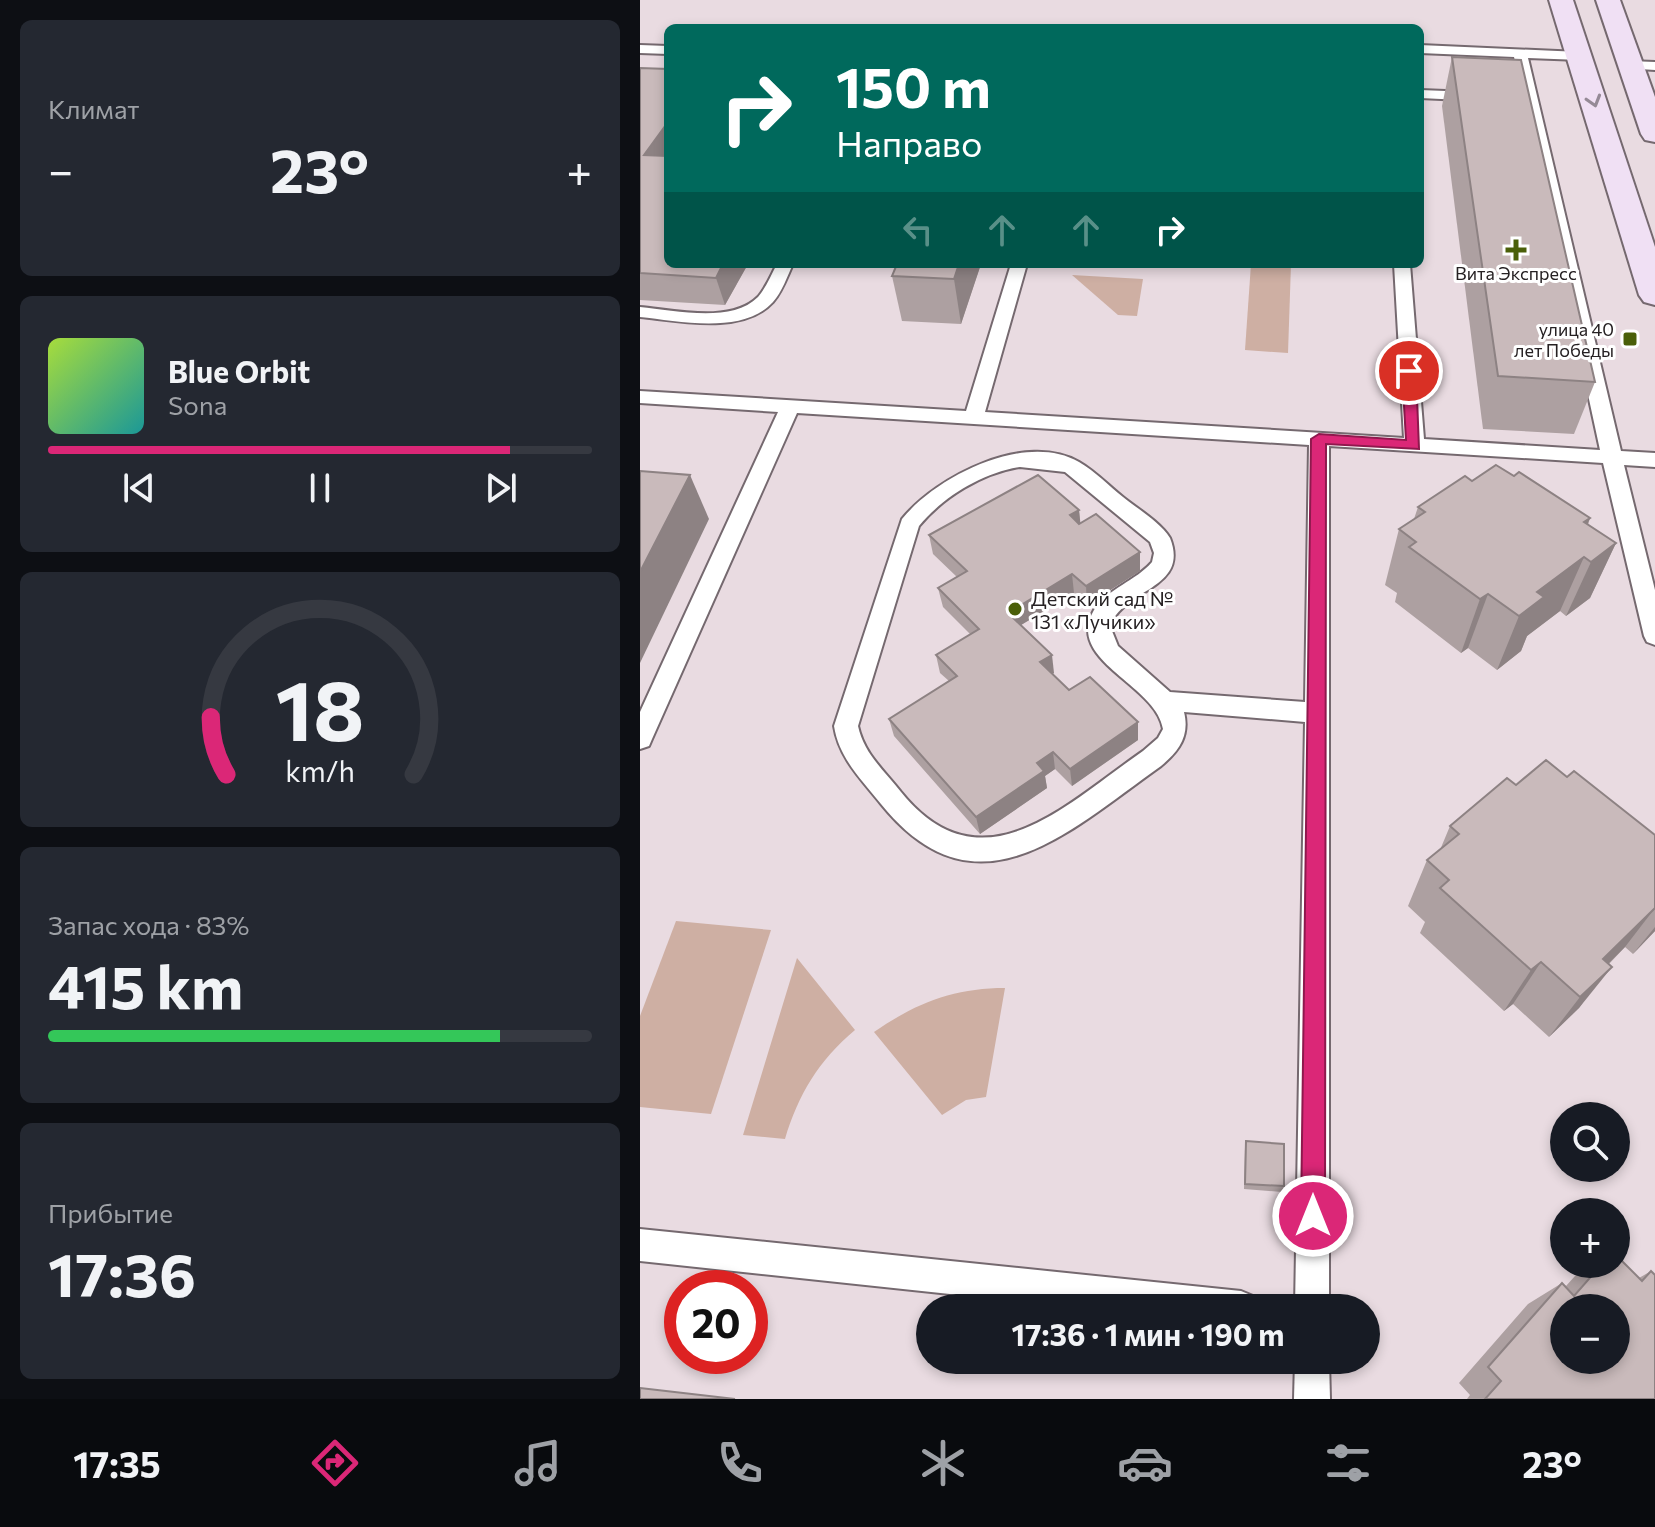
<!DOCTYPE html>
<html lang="ru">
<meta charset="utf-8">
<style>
body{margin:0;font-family:Commissioner,sans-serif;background:#242831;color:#f1f3f6;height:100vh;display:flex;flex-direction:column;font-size:30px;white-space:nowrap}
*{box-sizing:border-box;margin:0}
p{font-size:26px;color:#9ea1a6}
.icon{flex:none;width:44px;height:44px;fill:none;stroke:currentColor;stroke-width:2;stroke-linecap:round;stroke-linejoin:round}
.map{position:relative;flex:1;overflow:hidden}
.panel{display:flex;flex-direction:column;gap:20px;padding:20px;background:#0d0f14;width:640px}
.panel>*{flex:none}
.banner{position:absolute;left:24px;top:24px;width:760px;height:244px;border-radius:12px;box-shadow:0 4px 12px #0003;background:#00695c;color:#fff;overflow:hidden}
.fabs{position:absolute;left:910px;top:1102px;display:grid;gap:16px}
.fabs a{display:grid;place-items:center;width:80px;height:80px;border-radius:50%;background:#171b24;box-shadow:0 4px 12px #0003;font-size:40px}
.speed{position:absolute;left:24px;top:1270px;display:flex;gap:16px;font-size:40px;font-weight:700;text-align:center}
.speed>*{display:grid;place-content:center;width:104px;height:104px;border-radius:50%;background:#171b24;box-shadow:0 4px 12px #0003;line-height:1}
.speed .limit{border:12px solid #d22;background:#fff;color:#111}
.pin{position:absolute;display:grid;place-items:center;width:68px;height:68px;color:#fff;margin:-34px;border:4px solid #fff;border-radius:50%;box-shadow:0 2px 8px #0007}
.me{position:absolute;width:88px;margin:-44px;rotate:0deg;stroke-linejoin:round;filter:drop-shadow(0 0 6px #0008)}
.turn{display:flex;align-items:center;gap:28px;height:168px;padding:0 40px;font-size:36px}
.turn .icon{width:104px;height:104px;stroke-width:2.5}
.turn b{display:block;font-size:56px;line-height:68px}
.lanes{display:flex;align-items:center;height:76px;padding:0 40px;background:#0003;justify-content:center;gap:40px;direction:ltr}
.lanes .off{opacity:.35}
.big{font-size:60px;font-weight:700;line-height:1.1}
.panel .widget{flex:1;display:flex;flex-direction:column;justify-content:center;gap:12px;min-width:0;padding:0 28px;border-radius:12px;background:#242831}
.panel .dial{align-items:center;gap:0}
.dial svg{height:208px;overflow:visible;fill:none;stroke:#363941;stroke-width:7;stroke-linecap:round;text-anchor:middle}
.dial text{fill:#f1f3f6;stroke:none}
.song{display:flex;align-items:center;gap:24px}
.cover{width:96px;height:96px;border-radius:12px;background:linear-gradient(135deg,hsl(80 70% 55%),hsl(180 70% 35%))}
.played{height:8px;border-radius:4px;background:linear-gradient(90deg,#db2777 85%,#363941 85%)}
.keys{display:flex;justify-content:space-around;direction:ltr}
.heat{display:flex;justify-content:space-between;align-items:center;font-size:44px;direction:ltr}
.charge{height:12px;border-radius:6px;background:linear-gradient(90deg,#34c759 83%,#363941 0)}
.trip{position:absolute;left:276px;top:1294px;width:464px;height:80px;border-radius:40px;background:#171b24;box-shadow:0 4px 12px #0003;font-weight:700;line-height:80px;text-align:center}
.tabs{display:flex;height:128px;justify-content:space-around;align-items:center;background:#090b0e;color:#9ea1a6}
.tabs .icon{width:56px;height:56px}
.tabs .active{color:#db2777}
.tabs b{font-size:36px;color:#f1f3f6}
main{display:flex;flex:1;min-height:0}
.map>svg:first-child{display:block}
.green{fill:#ceafa3}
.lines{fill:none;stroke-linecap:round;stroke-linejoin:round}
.lane-casing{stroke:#75696f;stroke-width:4}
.secondary-casing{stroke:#75696f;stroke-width:4}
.lane{fill:#fff;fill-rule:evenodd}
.secondary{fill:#f0e0f4;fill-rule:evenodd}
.wall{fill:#ada0a1}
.shaded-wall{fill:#8d8283}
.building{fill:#c9babb;stroke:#8d8283;stroke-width:2;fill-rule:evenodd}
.oneway{stroke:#958a96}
.route{fill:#db2777;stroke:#8e194d;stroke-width:2}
.poi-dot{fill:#4a5f09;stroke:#fff;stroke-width:3}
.labels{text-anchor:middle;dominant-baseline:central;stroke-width:6;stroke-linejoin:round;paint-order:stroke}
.far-poi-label{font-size:18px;fill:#262123;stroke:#fff}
.poi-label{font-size:20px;fill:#262123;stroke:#fff;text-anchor:start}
</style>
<main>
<section class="panel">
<div class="widget"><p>Климат</p>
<div class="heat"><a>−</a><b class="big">23°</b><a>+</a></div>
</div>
<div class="widget">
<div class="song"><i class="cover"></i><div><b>Blue Orbit</b><p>Sona</p></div></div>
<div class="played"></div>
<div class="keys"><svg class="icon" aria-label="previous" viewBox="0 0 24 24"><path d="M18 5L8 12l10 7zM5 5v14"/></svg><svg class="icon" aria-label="pause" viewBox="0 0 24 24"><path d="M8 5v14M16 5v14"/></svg><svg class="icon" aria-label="next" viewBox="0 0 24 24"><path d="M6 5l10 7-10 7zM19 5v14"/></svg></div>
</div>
<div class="widget dial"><svg viewBox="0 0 100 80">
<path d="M14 69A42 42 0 1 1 86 69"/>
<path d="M14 69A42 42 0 0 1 8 47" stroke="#db2777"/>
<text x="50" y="56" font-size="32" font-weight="700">18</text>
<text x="50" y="72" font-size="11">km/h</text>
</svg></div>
<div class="widget"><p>Запас хода · 83%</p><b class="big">415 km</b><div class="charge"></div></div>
<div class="widget"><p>Прибытие</p><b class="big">17:36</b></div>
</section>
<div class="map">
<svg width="1015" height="1399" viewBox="0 0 1015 1399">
<rect width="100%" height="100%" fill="#e9dbe1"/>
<g class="green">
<polygon points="611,264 651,264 648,353 605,350"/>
<polygon points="432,275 503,279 497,316 478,315"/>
<polygon points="36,921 131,930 71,1114 0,1107 0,1016"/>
<path d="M157,958L215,1030C179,1060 158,1095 145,1139L103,1135Z"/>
<path d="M365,988L346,1097L326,1100L302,1115L234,1032C276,1003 314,988 365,988Z"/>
</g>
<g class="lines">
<g class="lane-casing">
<g id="lane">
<polygon points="0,45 28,46 28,54 0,53"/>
<path d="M780,45L940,52L947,56L940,60L888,58L981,451L1015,453V467L984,465L1015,590V645L1007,642L1004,636L963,463L689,446V1308H655L665,722L544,712C550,736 539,751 521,766C429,831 337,923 241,804C221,779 199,758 194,726L262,519C297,476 386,431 439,462C455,471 469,486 483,497C498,509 520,522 530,538C550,589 484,588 470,626L478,646L530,692L665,702L669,445L157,413L12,739L9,746L0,749V712L138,412L0,403V391L326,411L371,264H387L345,412L764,438L754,264H770L784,439L960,450L885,103L780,98V90L883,94L874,57L780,53ZM380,467L425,472L510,542L514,553L512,562C496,581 468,588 454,610C424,661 516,684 523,729L518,738L503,751C426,804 342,892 261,792C244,770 224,754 218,726L279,526C303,497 342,473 380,467Z"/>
<polygon points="989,61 1015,62 1015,70 984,68 982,65"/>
<path d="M137,264H153C147,277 142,292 133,302C103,335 39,321 0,317V307C34,310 91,324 118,297C126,288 131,275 137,264Z"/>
<polygon points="0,1229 601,1291 613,1296 618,1308 441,1308 0,1261"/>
<polygon points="655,1360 689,1360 690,1399 654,1399"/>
</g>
</g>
<g class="secondary-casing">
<g id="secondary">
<polygon points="909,0 933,0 1015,247 1015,305 1004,302 999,295"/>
<polygon points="956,0 980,0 1015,97 1015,142 1005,140 1001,134"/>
</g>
</g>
<use href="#lane" class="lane"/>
<use href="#secondary" class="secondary"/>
</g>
<g class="wall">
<polygon points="812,57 955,382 934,434 843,429 802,106"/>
<polygon points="0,68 28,264 108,264 85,305 0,300"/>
<polygon points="341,264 321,324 262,321 252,276"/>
<polygon points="874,476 950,518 948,525 976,543 950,598 926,616 920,611 887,636 881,651 857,670 828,648 821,653 755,602 757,593 745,585 759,529 774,519 778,507 832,481"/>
<polygon points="439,510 440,523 500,552 500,571 447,605 434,593 381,625 414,673 412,674 429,690 498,722 498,740 432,786 415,769 405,776 407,788 340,834 254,736 249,719 309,681 300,673 296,655 330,634 303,607 298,588 317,577 293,554 289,535"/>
<polygon points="927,777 1015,835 1015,931 993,954 985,947 969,964 939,1008 909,1037 873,1004 864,1011 780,933 785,922 768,906 787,860 800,850 810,826 876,785"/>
<polygon points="606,1141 644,1186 642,1192 604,1189 605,1147"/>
<polygon points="954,1264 976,1264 999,1278 1011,1271 1015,1399 827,1399 830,1395 819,1383 888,1304 922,1283 926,1286 935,1276"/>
</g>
<g class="shaded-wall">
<polygon points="28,122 28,161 4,155"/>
<polygon points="83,264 108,264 85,305 76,278"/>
<polygon points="319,264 341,264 321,324 314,279"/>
<polygon points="50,475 69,519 0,663 0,572"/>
<polygon points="439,510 441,529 430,515"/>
<polygon points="950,518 929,568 944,557 920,611 887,636 881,651 857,670 879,616 897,592 944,522"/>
<polygon points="976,543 950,598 926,616 951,562"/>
<polygon points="500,552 500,571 447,605 446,586"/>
<polygon points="432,574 434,593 371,631 368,613"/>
<polygon points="848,594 828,648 821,653 840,599"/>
<polygon points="412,655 414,673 403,680 400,662"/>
<polygon points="498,722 498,740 432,786 430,769"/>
<polygon points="413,752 415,769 405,776 407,788 340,834 336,817 397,763"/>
<polygon points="1015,908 985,947 937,995 963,959"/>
<polygon points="1015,927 1015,931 993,954"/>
<polygon points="901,962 873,1004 864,1011 891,970"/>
<polygon points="972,967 939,1008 909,1037 940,997"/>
</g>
<g class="building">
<polygon points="812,57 881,60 955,382 858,376"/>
<polygon points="0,68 28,69 28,122 4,155 28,156 28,264 83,264 76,278 0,273"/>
<polygon points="257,264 319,264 314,279 252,276"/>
<polygon points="856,465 874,476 879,472 950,518 944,522 976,543 951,562 944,557 897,592 904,597 879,616 848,594 840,599 769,547 776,542 759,529 785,512 778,507 825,476 832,481"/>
<polygon points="0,471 50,475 0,572"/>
<polygon points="398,475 439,510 430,515 439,524 456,514 500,552 446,586 432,574 368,613 412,655 400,662 429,690 450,677 498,722 430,769 413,752 397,763 404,771 336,817 249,719 317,676 296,655 339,629 298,588 327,571 289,535"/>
<polygon points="906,760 927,777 934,771 1015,835 1015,908 963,959 972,967 940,997 901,962 891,970 800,888 809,880 787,860 819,834 810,826 867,778 876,785"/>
<polygon points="606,1141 644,1144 644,1186 605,1184"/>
<path d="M976,1255L1002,1281L1011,1271L1015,1275V1399H845L861,1381L848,1367L922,1283L934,1296L962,1264H976ZM924,1308H976V1360H924Z"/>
<polygon points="0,1388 95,1399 0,1399"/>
</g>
<defs><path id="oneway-chevron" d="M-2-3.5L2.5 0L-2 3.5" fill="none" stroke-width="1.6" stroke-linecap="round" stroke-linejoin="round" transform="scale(2)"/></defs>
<use class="oneway" href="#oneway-chevron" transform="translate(954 101) rotate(73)"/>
<polygon class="route" points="769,367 776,371 779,449 686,444 685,1216 682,1225 673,1229 664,1225 661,1216 671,439 679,434 766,440 762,371"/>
<g class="poi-dot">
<path d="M872 238h8v8h8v8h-8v8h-8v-8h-8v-8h8z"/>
<rect x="982" y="331" width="16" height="16" rx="4"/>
<circle cx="375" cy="609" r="8"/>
</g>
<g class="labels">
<g class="far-poi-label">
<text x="876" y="273">Вита Экспресс</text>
<text x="974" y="329" text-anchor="end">улица 40<tspan x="974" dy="21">лет Победы</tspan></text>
</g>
<g class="poi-label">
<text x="391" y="598">Детский сад №<tspan x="391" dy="23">131 «Лучики»</tspan></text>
</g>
</g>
</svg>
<div class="fabs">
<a><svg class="icon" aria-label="search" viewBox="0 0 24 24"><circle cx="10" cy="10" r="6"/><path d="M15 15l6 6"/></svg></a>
<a>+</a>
<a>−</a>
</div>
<div class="speed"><div class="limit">20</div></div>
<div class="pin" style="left:769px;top:371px;background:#d93025"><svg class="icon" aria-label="arrive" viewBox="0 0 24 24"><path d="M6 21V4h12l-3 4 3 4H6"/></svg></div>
<svg class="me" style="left:673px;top:1216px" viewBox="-20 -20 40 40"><circle r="17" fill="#db2777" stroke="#fff" stroke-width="3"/><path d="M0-11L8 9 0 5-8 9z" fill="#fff"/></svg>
<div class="trip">17:36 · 1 мин · 190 m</div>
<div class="banner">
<div class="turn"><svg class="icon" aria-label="right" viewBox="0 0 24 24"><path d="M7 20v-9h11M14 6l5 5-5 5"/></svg><div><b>150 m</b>Направо</div></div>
<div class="lanes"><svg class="icon off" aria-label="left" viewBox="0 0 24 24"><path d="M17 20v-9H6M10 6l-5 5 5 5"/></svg><svg class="icon off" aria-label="ahead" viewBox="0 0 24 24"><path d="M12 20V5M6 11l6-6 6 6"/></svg><svg class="icon off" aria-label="ahead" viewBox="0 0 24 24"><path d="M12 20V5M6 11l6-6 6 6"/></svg><svg class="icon" aria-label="right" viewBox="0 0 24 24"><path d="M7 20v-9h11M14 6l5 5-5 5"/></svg></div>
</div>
</div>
</main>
<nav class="tabs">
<b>17:35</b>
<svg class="icon active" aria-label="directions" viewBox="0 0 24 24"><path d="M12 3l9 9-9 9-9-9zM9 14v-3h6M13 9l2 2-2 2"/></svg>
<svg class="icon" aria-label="music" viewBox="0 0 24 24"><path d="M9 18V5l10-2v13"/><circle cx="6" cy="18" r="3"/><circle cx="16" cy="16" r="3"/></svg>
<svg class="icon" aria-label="phone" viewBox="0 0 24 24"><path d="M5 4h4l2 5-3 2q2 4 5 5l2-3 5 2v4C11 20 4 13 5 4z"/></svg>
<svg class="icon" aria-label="climate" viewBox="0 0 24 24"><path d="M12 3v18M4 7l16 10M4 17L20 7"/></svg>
<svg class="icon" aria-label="car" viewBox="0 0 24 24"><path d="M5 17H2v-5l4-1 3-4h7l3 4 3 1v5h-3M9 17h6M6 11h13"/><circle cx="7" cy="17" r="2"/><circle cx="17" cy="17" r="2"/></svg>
<svg class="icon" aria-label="filters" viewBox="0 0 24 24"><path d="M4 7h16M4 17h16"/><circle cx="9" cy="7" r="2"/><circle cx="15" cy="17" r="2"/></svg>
<b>23°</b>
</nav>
